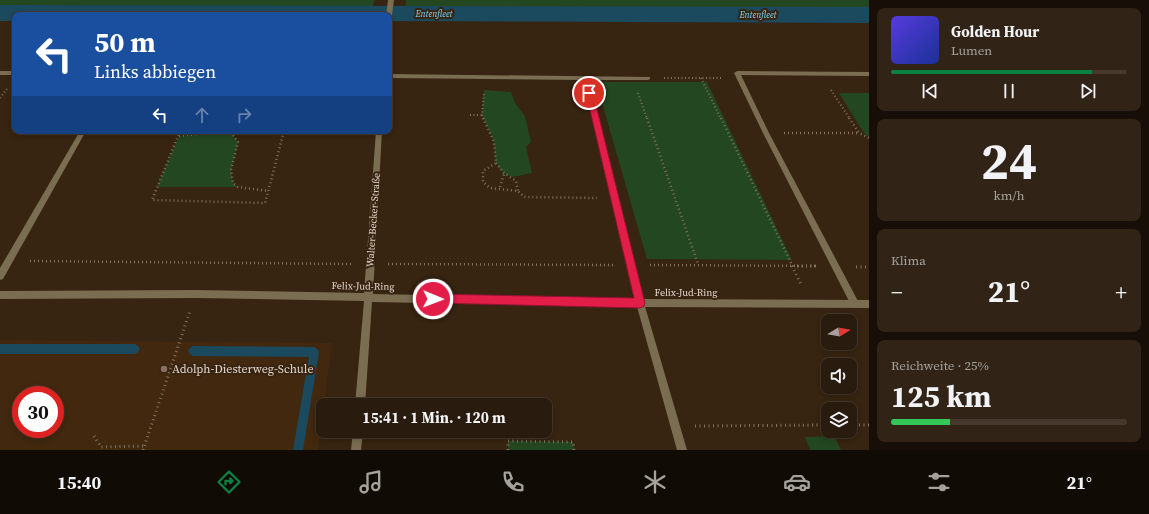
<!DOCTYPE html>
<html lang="de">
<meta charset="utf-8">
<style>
body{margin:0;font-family:"Source Serif 4",serif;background:#312416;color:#f1f3f6;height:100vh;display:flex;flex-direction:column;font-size:15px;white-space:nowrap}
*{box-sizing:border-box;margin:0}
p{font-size:13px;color:#a5a19d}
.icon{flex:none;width:22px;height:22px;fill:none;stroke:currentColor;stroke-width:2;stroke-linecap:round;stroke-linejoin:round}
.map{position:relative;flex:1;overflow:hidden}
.side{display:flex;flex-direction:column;gap:8px;padding:8px;background:#170f07;width:280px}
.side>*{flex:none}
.banner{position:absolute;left:12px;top:12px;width:380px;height:122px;border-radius:8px;box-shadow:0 2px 6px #0003,0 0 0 1px #45392e;background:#1a4fa0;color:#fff;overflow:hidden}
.needle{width:26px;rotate:79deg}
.tools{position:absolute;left:821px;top:314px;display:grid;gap:8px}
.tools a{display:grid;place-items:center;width:36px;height:36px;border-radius:8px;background:#291b0d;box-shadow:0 2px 6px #0003,0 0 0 1px #45392e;font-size:20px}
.speed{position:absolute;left:12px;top:386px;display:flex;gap:8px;font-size:20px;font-weight:700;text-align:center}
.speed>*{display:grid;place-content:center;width:52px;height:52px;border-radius:50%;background:#291b0d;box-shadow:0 2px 6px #0003,0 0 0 1px #45392e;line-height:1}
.speed .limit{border:6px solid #d22;background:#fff;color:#111}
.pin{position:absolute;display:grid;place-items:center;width:34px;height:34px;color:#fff;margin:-17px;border:2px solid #fff;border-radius:50%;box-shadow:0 1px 4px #0007}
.me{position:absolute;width:44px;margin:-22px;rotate:91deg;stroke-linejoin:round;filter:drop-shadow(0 0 3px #0008)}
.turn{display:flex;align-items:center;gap:14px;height:84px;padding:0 16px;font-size:18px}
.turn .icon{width:52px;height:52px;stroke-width:2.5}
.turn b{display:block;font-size:28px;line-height:34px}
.lanes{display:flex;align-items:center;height:38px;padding:0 16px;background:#0003;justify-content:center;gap:20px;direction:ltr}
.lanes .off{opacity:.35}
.big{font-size:30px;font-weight:700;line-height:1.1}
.side .widget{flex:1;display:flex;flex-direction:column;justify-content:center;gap:6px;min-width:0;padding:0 14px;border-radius:8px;background:#312416}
.side .dial{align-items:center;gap:0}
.dial b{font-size:52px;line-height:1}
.song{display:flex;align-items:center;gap:12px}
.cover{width:48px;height:48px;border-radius:6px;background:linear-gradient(135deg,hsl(250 70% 55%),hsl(230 70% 35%))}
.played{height:4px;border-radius:2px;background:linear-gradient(90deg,#0b8043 85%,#45392e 85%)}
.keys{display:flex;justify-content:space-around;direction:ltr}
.heat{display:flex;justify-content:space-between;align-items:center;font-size:22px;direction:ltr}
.charge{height:6px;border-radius:3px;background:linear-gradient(90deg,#34c759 25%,#45392e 0)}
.trip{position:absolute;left:316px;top:398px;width:236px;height:40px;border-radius:8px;background:#291b0d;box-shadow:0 2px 6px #0003,0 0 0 1px #45392e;font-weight:700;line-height:40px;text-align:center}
.tab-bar{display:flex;height:64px;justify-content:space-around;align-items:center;background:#100b05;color:#a5a19d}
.tab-bar .icon{width:28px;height:28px}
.tab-bar .current{color:#0b8043}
.tab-bar b{font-size:18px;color:#f1f3f6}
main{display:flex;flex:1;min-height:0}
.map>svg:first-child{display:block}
.built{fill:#41280f;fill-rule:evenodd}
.green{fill:#234720}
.water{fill:#1b495d}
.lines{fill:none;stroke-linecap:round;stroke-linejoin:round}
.stream{fill:#1b495d;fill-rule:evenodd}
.path-far2{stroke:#827262;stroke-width:2;stroke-dasharray:1 2.5;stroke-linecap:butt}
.path-far1{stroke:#827262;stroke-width:2.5;stroke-dasharray:1 3;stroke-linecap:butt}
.path{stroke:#827262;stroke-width:3;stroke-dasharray:1 3.5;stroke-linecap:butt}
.lane{fill:#7a6d51;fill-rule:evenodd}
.street{fill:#7a6d51;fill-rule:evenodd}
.route{fill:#e11d48;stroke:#92132f}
.education-dot{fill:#8d6e63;stroke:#372411;stroke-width:1.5}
.labels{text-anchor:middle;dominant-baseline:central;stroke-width:4;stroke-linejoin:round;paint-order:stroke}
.far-water-label{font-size:9px;font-style:italic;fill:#7cd6ff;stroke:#372411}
.street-label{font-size:10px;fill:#e3d6cb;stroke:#372411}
.near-poi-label{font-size:12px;fill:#e3d6cb;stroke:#372411;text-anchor:start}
</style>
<main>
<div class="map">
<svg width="869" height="450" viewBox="0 0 869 450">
<rect width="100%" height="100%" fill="#372411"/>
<path class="built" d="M0,340L332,343L318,450H0ZM21,395H55V429H21Z"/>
<g class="green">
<polygon points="0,0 374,0 373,6 0,5"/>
<polygon points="406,0 869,0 869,7 405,7"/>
<polygon points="596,82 707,82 792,260 647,259"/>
<polygon points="484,90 511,92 515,103 525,116 531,142 526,147 532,173 513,177 504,174 496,163 494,142 482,115"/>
<polygon points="839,93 869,93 869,138 862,130"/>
<polygon points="215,132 231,132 238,142 231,170 233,183 238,187 157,187 179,136"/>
<polygon points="834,436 841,450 810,450 805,437"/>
<polygon points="508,441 573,442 574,450 508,450"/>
</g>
<polygon class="water" points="0,5 869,7 869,23 389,21 389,15 15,15 15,21 0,21"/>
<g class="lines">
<g class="stream">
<polygon points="0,344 135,344 138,346 140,349 138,352 135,354 0,354"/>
<polygon points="193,346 314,347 317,349 319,352 303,450 293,450 309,357 193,356 190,354 188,351 190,348"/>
</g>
<g class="path-far2">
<polyline points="664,78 723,78"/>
<polyline points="701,78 721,119"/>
<polyline points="831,90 850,119"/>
<polyline points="638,93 647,119"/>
<polyline points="0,98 7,89"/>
<polyline points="470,115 482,115"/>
<polyline points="484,119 482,115 484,93"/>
</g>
<g class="path-far1">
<polyline points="483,118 494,142 496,163 483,171 483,182 490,188 518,191 524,197 597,198"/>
<polyline points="647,118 698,264"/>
<polyline points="721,118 793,267"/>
<polyline points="849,118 859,133 869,138"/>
<polyline points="180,131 152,200 265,203 284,131"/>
<polyline points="784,133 859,133"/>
<polyline points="179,136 215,132 231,132 238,142 231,170 233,183 238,187 268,191"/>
<polyline points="496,163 504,173 516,181 518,191"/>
<polyline points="500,187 504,174"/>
<polyline points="30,261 353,264"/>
<polyline points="388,264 613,265"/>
<polyline points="650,265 817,266"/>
</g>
<g class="path">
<polyline points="792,266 802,286"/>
<polyline points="797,266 817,266"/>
<polyline points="856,267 869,267"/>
<polyline points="850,425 869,425"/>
<polyline points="695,426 828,425"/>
<polyline points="94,436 101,447 144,446"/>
<polyline points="143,450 190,311"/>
<polyline points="508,450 508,441 573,442 574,450"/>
</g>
<g class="lane">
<rect x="0" y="71" width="15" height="4"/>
<polygon points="737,71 869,72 869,76 741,75 769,133 858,301 859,304 858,307 855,308 852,307 763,133 734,73"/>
<polygon points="389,74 650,77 650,79 648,80 590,80 644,303 687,450 677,450 636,303 583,80 389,78"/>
<polygon points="80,131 86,131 3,279 0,280 0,268"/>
</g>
<g class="street">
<polygon points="388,0 394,0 392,15 389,17 389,15 386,15"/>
<polygon points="376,131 382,131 373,294 640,299 869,300 869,308 640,307 372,302 365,405 355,405 364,301 196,298 0,299 0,291 196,290 364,293"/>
<polygon points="353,431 363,431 361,450 351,450"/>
</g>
</g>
<polygon class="route" points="587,91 589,91 593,93 645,303 644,306 640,308 433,303 430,302 428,299 430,296 433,294 634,298 586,93"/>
<circle class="education-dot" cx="164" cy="369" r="4"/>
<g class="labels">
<g class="far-water-label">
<text x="434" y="14">Entenfleet</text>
<text x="758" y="15">Entenfleet</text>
</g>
<g class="street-label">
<text transform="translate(373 220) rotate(-86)">Walter-Becker-Straße</text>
<text transform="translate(363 286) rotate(1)">Felix-Jud-Ring</text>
<text x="686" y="292">Felix-Jud-Ring</text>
</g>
<g class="near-poi-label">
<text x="172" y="369">Adolph-Diesterweg-Schule</text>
</g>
</g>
</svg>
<div class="tools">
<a><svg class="needle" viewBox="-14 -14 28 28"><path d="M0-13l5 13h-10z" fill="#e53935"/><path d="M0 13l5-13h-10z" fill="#a5a19d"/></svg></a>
<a><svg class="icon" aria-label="sound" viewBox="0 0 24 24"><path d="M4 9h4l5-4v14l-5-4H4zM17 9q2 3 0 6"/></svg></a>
<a><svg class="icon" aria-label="layers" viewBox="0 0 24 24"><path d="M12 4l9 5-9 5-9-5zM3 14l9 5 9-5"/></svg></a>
</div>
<div class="speed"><div class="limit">30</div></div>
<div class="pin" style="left:589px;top:93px;background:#d93025"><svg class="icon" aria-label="arrive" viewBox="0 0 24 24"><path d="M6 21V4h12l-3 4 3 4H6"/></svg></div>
<svg class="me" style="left:433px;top:299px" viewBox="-20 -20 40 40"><circle r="17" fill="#e11d48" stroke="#fff" stroke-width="3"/><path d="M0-11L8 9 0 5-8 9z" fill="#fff"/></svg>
<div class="trip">15:41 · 1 Min. · 120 m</div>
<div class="banner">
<div class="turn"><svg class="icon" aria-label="left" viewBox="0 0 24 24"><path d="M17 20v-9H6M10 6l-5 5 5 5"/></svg><div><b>50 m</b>Links abbiegen</div></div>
<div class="lanes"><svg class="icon" aria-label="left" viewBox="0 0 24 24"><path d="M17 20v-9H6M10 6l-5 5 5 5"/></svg><svg class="icon off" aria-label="ahead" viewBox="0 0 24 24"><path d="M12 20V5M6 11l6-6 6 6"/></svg><svg class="icon off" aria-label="right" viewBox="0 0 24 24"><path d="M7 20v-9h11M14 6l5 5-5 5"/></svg></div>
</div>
</div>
<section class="side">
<div class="widget">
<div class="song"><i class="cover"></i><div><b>Golden Hour</b><p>Lumen</p></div></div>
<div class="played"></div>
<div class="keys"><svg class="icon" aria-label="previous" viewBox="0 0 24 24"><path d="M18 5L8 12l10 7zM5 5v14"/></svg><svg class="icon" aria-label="pause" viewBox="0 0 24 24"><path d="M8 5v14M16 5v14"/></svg><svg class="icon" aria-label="next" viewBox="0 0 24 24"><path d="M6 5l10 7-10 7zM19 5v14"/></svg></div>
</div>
<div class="widget dial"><b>24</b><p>km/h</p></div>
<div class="widget"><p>Klima</p>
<div class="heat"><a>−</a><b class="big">21°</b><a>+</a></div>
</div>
<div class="widget"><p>Reichweite · 25%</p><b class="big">125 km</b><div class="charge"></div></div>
</section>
</main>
<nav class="tab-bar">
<b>15:40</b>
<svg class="icon current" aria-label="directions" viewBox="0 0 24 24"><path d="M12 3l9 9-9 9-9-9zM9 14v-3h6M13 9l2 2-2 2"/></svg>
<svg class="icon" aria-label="music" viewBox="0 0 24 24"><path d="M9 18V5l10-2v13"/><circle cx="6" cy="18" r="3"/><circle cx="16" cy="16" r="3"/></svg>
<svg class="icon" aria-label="phone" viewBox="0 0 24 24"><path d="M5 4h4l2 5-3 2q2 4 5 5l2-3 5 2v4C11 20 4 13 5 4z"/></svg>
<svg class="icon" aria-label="climate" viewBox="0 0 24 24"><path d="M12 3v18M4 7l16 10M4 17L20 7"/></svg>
<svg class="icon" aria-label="car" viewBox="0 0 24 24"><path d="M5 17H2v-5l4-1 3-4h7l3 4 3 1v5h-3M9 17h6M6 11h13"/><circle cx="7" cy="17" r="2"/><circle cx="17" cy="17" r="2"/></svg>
<svg class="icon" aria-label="filters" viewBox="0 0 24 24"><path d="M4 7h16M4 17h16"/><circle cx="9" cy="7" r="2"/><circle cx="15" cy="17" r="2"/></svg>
<b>21°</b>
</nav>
